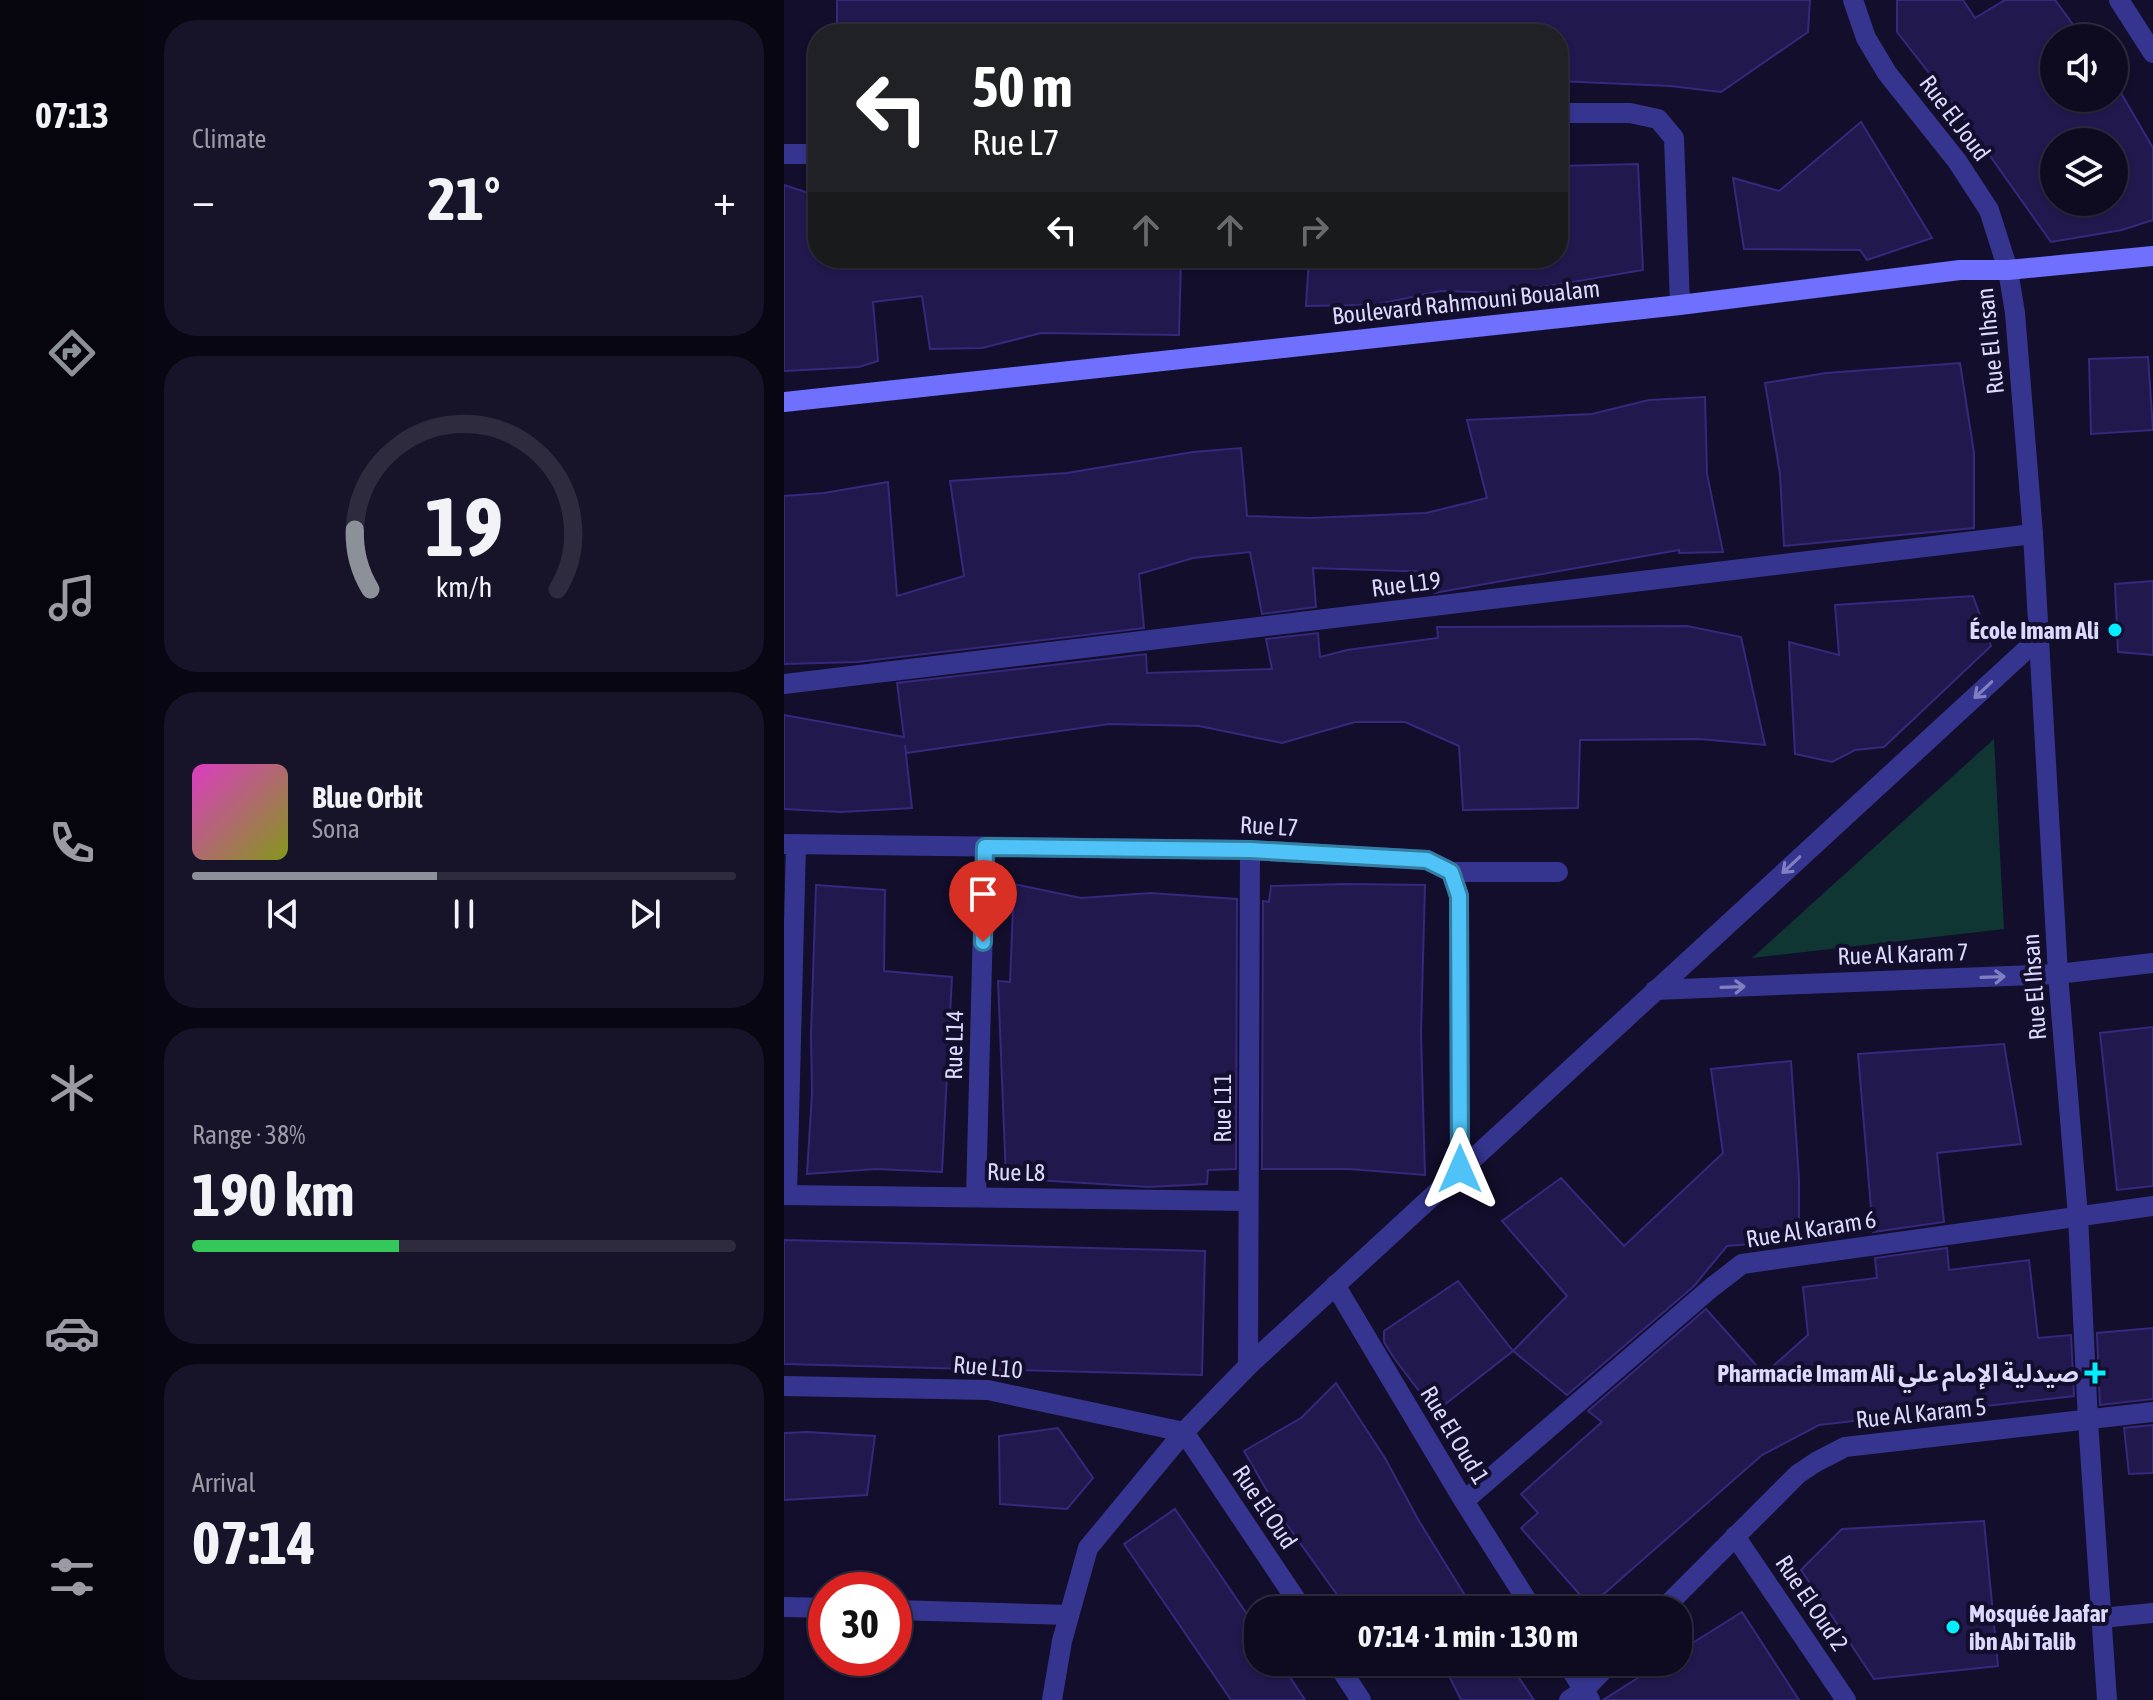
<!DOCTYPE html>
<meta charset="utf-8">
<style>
body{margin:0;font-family:"Asap Condensed","Noto Sans Arabic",sans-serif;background:#171329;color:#f1f3f6;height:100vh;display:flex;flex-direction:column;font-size:30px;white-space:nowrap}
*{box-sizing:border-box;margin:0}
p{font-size:26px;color:#9b9aa5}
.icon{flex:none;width:44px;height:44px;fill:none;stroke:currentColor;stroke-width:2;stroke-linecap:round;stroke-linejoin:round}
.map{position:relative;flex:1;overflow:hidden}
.side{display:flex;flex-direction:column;gap:20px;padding:20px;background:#080612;width:640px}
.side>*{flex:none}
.banner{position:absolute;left:24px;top:24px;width:760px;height:244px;border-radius:32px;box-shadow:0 2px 6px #0004,0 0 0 2px #2e2b3e;background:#202124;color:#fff;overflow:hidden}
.tools{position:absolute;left:1256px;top:24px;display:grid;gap:16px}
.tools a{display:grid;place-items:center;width:88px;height:88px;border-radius:50%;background:#0e0a20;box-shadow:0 2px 6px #0004,0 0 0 2px #2e2b3e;font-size:40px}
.speed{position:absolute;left:24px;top:1572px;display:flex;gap:16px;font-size:40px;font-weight:700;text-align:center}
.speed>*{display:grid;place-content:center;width:104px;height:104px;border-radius:50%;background:#0e0a20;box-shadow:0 2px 6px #0004,0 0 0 2px #2e2b3e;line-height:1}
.speed .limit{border:12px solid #d22;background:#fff;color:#111}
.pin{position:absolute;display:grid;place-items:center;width:68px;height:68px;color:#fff;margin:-82px -34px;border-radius:50% 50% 50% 0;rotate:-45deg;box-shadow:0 0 8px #0007}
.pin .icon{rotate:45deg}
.me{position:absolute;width:88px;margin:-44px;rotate:0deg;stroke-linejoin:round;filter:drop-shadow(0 0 6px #0008)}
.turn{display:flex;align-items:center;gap:28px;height:168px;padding:0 32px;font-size:36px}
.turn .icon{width:104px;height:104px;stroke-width:2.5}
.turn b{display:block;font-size:56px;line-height:68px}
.lanes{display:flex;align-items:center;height:76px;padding:0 32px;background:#0003;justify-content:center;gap:40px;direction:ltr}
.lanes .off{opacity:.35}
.big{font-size:60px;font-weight:700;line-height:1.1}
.side .tile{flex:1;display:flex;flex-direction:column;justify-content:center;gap:12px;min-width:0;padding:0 28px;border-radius:32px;background:#171329}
.side .dial{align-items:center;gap:0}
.dial svg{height:208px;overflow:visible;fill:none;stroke:#2e2b3e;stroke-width:7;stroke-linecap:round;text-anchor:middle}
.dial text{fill:#f1f3f6;stroke:none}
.song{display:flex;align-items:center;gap:24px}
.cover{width:96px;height:96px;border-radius:12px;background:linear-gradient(135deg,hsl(310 70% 55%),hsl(70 70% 35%))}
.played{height:8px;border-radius:4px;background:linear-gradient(90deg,#8c9099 45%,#2e2b3e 45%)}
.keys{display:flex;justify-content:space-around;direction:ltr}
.heat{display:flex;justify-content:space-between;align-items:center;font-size:44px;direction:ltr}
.charge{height:12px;border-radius:6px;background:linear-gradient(90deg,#34c759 38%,#2e2b3e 0)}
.trip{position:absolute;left:460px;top:1596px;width:448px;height:80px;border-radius:32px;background:#0e0a20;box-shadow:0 2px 6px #0004,0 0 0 2px #2e2b3e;font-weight:700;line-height:80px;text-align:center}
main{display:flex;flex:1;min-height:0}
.menu{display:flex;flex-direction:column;width:144px;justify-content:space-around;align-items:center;background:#06040d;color:#9b9aa5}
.menu .icon{width:56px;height:56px}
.menu .selected{color:#8c9099}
.menu b{font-size:36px;color:#f1f3f6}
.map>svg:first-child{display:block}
.green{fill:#103634}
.building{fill:#21184e;stroke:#36287d;stroke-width:2;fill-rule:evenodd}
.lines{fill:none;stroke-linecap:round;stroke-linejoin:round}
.street{stroke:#35358f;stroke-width:20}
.secondary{stroke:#7070ff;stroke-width:20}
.oneway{stroke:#807fc1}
.route-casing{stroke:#337fa1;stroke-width:20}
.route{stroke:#4fc3f7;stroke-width:14}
.poi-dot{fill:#05eeff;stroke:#120e2b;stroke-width:3}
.labels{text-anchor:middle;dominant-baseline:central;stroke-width:8;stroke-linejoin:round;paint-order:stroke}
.street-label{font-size:24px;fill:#dcd9ff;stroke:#120e2b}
.poi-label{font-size:24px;font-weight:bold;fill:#dcd9ff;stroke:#120e2b;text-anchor:end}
</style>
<main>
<nav class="menu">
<b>07:13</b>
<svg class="icon selected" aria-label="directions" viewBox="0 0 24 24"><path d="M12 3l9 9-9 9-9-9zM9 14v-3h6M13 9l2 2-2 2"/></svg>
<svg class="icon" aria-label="music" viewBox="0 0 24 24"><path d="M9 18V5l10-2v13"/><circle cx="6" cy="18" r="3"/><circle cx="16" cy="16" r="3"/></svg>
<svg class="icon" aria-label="phone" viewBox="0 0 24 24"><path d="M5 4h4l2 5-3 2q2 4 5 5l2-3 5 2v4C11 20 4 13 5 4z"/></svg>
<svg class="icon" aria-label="climate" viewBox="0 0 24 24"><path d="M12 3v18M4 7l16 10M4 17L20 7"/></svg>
<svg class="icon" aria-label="car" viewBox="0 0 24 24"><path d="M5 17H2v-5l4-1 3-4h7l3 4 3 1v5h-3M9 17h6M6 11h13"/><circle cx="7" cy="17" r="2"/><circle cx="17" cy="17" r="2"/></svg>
<svg class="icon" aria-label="filters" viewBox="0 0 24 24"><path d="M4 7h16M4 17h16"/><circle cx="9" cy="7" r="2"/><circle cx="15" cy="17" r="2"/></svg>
</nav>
<section class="side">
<div class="tile"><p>Climate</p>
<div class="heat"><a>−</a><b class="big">21°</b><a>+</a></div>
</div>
<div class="tile dial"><svg viewBox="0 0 100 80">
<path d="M14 69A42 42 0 1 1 86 69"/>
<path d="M14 69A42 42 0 0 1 8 46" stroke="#8c9099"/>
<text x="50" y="56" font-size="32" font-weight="700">19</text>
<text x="50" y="72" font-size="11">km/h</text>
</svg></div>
<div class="tile">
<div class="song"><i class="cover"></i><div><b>Blue Orbit</b><p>Sona</p></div></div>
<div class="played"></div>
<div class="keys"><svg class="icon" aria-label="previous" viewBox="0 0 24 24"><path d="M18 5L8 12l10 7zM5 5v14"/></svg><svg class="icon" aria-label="pause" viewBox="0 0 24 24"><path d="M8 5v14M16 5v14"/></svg><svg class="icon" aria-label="next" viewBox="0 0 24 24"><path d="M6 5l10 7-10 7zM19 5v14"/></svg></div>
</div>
<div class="tile"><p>Range · 38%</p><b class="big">190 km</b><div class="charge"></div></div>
<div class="tile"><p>Arrival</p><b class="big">07:14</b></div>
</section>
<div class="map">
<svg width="1369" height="1700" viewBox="0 0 1369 1700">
<rect width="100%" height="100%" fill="#120e2b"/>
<polygon class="green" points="1210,739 1220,929 968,958"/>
<g class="building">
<polygon points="53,0 1026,0 1024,32 937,92 886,86 774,81 774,34 53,34"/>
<path d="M1113,0H1179L1191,18L1221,0H1271L1299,38H1270V98H1330V81L1369,148V220L1338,230L1267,242L1170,105L1113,32ZM1270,142H1330V202H1270Z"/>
<polygon points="1077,122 1148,238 1083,260 1076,250 960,249 949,178 995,191"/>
<polygon points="854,164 859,270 724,293 657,291 589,305 522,306 525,258 774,258 774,166"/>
<polygon points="0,185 34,196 34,258 397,258 395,335 257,333 198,348 146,349 138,296 89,302 94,361 75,367 0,371"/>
<polygon points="1364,357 1369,430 1307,434 1305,359"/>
<polygon points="1176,363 1190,453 1190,528 1000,546 996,474 981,383 1042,373"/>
<polygon points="921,397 923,474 939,552 895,553 895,550 650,593 649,572 529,568 532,607 478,614 466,552 409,558 355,574 360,628 73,662 0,664 0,496 40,493 104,482 113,596 180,576 166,481 283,473 409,452 457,448 463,516 526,518 642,513 703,498 683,420 808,414 865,400"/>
<polygon points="1369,581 1369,655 1334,652 1331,584"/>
<polygon points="1189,596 1207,646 1100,747 1071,750 1048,762 1011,754 1005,642 1055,655 1051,605"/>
<polygon points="903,626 957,637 981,745 915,739 796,740 794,808 679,810 675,746 621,722 571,722 498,743 415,726 325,724 122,753 121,745 128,808 57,812 0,809 0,715 120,737 113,683 362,654 363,673 488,669 482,639 534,633 536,657 563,650 654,638 653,627"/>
<polygon points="230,884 297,898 366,893 453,899 452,1169 424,1170 423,1184 364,1187 222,1178 214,981 226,982"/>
<polygon points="563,884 641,885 637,1033 641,1175 565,1169 478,1169 479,901 485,902 487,886"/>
<polygon points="32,885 101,890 100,971 168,977 158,1172 92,1169 23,1174 28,1093 27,1035"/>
<polygon points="1369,1027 1369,1186 1333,1190 1316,1033"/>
<polygon points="1220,1044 1237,1144 1153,1153 1160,1222 1089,1232 1074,1054"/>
<polygon points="1007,1061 1015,1179 1015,1240 943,1246 910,1286 783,1395 729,1351 783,1296 718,1221 777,1178 840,1246 939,1153 927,1069"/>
<polygon points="0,1240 421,1251 418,1375 0,1364"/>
<polygon points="1163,1248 1165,1270 1245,1260 1254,1338 1287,1335 1290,1396 1035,1425 978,1455 806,1606 737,1528 754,1513 737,1494 818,1422 804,1411 922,1309 980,1374 1024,1335 1019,1287 1093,1278 1091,1258"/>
<polygon points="674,1281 729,1351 651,1412 610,1358 600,1342 600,1331"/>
<polygon points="1369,1328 1369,1399 1316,1405 1313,1333"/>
<polygon points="552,1383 601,1458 635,1521 690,1610 564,1610 501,1522 460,1451 517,1418"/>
<polygon points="1369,1425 1369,1473 1345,1474 1340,1428"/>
<polygon points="274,1428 309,1478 283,1509 216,1504 215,1436"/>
<polygon points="23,1432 91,1436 83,1495 0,1500 0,1433"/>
<polygon points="391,1509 474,1630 474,1662 496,1662 521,1700 447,1700 340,1544"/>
<polygon points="1200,1521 1214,1666 1090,1679 1017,1570 1058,1529"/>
<polygon points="958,1612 1015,1700 819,1700 879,1662 894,1662 894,1652"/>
<polygon points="658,1662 724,1662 750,1700 677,1700"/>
</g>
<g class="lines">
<g class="street">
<polyline points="1069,0 1082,38 1103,73 1173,161 1205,210 1224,270 1231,313 1249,534 1274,974 1294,1216 1304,1421 1323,1700"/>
<polyline points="1335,0 1369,53"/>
<polyline points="774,113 846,113 874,119 890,138 896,305"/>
<polyline points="0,154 34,154"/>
<polyline points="0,684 1249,534"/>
<polyline points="0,844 466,850 643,860 667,872 774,872"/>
<polyline points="667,872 675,896 676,1169"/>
<polyline points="871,990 1274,974 1369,963"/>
<polyline points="0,1195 464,1201"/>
<polyline points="3,1195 12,845"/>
<polyline points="192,1197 201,847"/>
<polyline points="551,1285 680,1501 749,1610"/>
<polyline points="464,1366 466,850"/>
<polyline points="0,1386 204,1390 400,1432 519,1610"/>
<polyline points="680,1501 927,1288 958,1264 1369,1206"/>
<polyline points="951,1536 1062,1700"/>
<polyline points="0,1607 42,1608"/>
<polyline points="110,1610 285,1615"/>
<polyline points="878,1610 1014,1474 1032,1462 1061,1447 1369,1412"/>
<polyline points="1317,1618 1369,1613"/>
<polyline points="552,1662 577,1700"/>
<polyline points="782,1662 806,1700"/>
<polyline points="268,1700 278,1641 304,1548 400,1432 464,1366 1256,637"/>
<polyline points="785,1700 800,1690 827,1662"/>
</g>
<polyline class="secondary" points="0,402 896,305 1176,270 1224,270 1369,256"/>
</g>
<defs><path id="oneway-shaft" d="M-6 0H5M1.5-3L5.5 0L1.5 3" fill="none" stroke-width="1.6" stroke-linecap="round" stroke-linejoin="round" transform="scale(2)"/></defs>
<g class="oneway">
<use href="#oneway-shaft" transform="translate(1199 690) rotate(137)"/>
<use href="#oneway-shaft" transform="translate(1007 865) rotate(137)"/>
<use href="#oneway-shaft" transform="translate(1209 977) rotate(-2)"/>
<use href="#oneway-shaft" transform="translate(949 987) rotate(-2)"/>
</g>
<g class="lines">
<g class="route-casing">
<polyline id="route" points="199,942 201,847 466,850 643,860 667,872 675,896 676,1169"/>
</g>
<use href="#route" class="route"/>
</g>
<g class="poi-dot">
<circle cx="1331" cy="630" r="8"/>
<path d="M1307 1361h8v8h8v8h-8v8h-8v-8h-8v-8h8z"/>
<circle cx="1169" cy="1627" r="8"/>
</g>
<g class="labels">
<g class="street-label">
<text transform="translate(1171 118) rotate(53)">Rue El Joud</text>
<text transform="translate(682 302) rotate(-6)">Boulevard Rahmouni Boualam</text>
<text transform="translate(1206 341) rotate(-96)">Rue El Ihsan</text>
<text transform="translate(622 584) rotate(-7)">Rue L19</text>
<text transform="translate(485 826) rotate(3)">Rue L7</text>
<text transform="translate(1119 954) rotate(-2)">Rue Al Karam 7</text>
<text transform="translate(1250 987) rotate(-94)">Rue El Ihsan</text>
<text transform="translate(170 1045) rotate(-89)">Rue L14</text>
<text transform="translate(438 1108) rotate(-90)">Rue L11</text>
<text transform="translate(232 1172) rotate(1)">Rue L8</text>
<text transform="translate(1027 1229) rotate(-9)">Rue Al Karam 6</text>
<text transform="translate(204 1367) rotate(5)">Rue L10</text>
<text transform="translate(1137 1413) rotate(-6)">Rue Al Karam 5</text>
<text transform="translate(671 1435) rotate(59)">Rue El Oud 1</text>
<text transform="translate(481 1507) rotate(56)">Rue El Oud</text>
<text transform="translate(1028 1603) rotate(56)">Rue El Oud 2</text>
</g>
<g class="poi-label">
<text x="1315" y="630">École Imam Ali</text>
<text x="1295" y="1373">Pharmacie Imam Ali صيدلية الإمام علي</text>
<text x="1185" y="1613" text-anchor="start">Mosquée Jaafar<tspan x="1185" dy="28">ibn Abi Talib</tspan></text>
</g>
</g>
</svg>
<div class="tools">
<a><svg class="icon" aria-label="sound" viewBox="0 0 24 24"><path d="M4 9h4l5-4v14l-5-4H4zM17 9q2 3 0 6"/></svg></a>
<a><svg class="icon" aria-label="layers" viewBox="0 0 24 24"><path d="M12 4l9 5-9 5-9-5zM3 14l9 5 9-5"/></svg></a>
</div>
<div class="speed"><div class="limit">30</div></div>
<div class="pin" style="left:199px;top:942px;background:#d93025"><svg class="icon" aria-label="arrive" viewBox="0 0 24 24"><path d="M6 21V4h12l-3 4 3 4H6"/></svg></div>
<svg class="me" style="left:676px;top:1169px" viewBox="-20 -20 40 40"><path d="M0-17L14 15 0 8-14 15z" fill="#4fc3f7" stroke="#fff" stroke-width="4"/></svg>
<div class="trip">07:14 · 1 min · 130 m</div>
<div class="banner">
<div class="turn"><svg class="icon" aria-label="left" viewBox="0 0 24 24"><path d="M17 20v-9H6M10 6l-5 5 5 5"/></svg><div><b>50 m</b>Rue L7</div></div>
<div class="lanes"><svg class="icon" aria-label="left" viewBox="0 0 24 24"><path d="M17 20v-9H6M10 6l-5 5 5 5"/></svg><svg class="icon off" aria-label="ahead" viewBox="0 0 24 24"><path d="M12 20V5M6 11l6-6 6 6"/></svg><svg class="icon off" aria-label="ahead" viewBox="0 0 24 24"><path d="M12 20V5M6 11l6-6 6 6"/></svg><svg class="icon off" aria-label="right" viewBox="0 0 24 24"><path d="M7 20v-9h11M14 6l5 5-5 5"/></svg></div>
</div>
</div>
</main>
